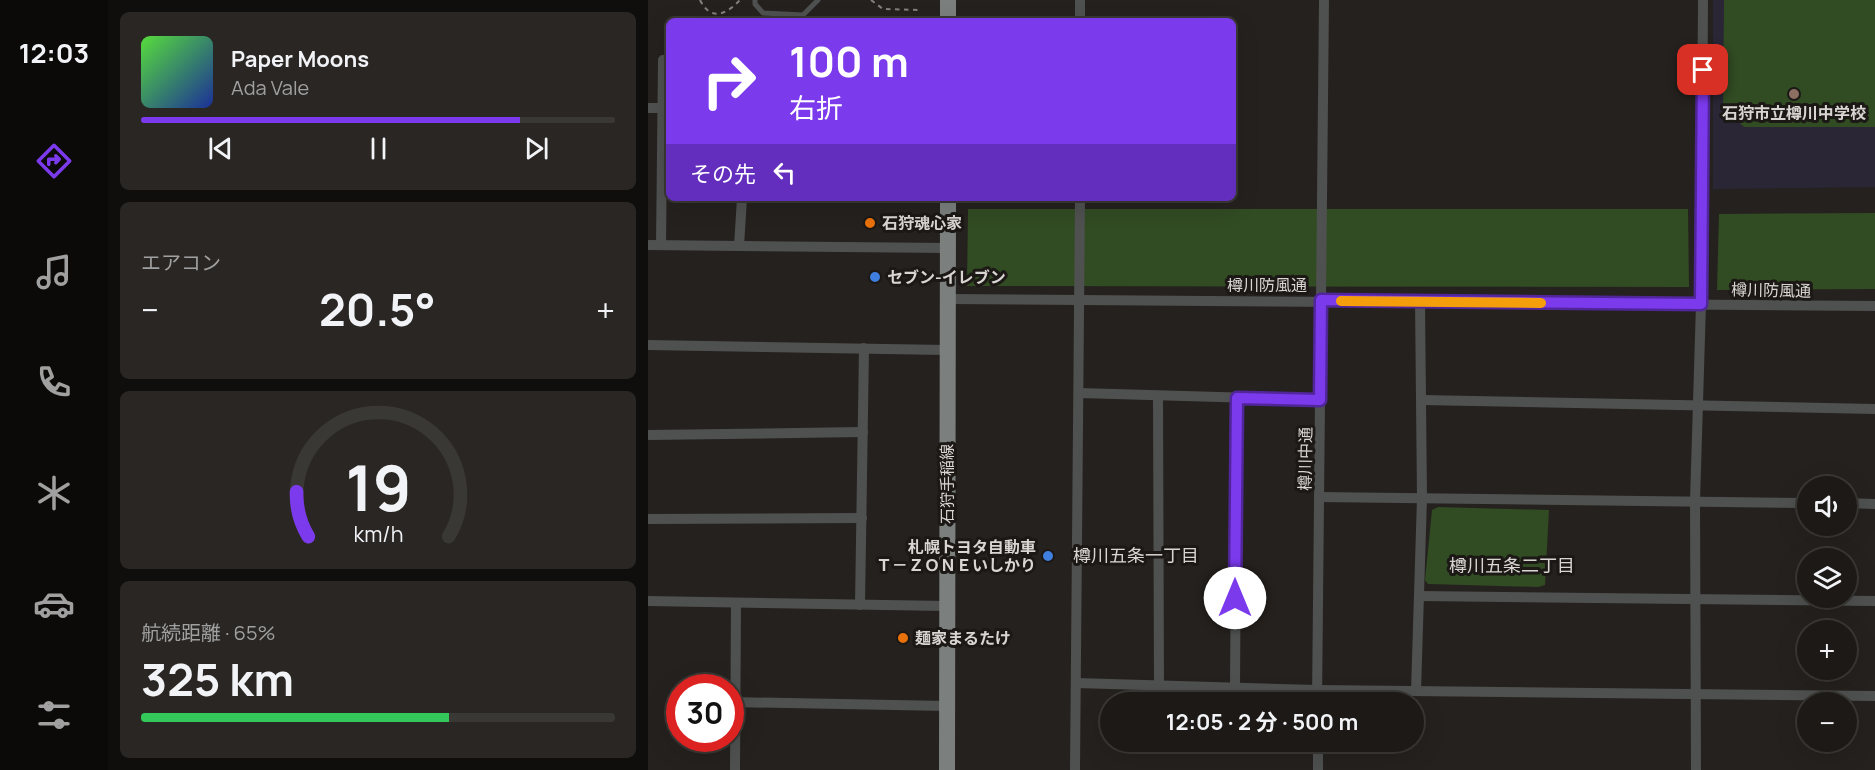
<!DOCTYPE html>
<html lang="ja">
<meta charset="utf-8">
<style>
body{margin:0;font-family:Manrope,"Noto Sans JP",sans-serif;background:#292623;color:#f1f3f6;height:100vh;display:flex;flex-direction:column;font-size:22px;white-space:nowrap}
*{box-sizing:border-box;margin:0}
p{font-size:20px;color:#a0a0a1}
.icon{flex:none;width:33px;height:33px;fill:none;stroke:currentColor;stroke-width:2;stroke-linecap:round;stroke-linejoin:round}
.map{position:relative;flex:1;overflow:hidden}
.details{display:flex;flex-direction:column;gap:12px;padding:12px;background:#0f0e0c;width:540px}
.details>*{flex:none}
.hud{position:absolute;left:18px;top:18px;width:570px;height:183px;border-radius:9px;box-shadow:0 6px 24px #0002,0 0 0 2px #3a3835;background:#7c3aed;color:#fff;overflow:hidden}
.fabs{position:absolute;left:1149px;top:476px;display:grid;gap:12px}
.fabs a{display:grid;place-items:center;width:60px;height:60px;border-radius:50%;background:#1c1916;box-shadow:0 6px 24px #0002,0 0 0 2px #3a3835;font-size:30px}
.speed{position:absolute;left:18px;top:674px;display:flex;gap:12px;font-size:30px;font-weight:700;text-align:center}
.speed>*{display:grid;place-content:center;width:78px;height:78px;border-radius:50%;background:#1c1916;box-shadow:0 6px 24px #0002,0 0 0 2px #3a3835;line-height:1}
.speed .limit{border:9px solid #d22;background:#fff;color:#111}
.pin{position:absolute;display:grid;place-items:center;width:51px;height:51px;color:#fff;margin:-26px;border-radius:12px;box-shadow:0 3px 9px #0006}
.me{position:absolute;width:66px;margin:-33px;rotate:0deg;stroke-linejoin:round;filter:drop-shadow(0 0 4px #0008)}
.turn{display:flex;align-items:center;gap:21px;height:126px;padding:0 24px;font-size:27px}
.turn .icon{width:78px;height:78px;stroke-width:2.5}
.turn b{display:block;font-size:42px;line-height:51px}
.then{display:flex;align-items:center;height:57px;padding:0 24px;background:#0003;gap:12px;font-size:22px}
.big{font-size:45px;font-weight:700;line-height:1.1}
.details .widget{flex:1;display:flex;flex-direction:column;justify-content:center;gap:9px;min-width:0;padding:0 21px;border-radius:9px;background:#292623}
.details .dial{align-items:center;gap:0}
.dial svg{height:156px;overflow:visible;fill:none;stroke:#3a3835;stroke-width:7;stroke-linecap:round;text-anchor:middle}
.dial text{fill:#f1f3f6;stroke:none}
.song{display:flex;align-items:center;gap:18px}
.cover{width:72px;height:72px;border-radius:9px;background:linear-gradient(135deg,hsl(110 70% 55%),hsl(230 70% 35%))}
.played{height:6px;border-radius:3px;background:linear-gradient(90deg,#7c3aed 80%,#3a3835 80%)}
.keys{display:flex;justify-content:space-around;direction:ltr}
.heat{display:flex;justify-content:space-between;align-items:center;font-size:33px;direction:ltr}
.charge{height:9px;border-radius:4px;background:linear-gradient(90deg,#34c759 65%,#3a3835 0)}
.trip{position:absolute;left:452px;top:692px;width:324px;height:60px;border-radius:30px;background:#1c1916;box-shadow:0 6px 24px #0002,0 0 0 2px #3a3835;font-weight:700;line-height:60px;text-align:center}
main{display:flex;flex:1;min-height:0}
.menu{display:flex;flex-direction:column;width:108px;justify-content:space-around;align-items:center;background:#0b0a09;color:#a0a0a1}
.menu .icon{width:42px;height:42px}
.menu .selected{color:#7c3aed}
.menu b{font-size:27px;color:#f1f3f6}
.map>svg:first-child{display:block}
.education{fill:#2a2636}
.green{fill:#314b23}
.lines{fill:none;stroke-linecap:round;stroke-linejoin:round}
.path{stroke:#83807d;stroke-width:2;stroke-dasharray:4.5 4.5;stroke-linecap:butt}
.lane{stroke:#4f5150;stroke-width:5}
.street{stroke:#4f5150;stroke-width:10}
.primary{stroke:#7b807f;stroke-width:16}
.route-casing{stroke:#51269a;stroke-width:15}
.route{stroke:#7c3aed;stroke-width:10}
.slow{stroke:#f59e0b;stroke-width:10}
.education-dot{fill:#8d6e63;stroke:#1b1815;stroke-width:2}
.food-dot{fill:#e8710a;stroke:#1b1815;stroke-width:2}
.shop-dot{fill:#3f7fe0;stroke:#1b1815;stroke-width:2}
.labels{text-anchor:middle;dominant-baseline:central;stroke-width:6;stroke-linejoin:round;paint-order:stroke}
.poi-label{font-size:16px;font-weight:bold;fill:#d8d5d3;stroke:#1b1815;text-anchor:start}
.street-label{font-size:16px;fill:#d8d5d3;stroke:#1b1815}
.neighbourhood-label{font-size:18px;fill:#d8d5d3;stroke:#1b1815}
</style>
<main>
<nav class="menu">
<b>12:03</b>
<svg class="icon selected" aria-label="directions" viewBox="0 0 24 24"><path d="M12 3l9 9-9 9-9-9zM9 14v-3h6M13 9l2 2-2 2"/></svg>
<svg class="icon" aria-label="music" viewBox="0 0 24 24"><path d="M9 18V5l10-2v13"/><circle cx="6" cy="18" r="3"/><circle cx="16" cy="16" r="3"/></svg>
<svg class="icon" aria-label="phone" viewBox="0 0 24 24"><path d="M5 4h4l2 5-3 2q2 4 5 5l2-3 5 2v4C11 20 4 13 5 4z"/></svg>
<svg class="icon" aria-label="climate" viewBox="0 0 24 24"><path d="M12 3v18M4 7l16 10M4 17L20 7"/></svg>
<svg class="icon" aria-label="car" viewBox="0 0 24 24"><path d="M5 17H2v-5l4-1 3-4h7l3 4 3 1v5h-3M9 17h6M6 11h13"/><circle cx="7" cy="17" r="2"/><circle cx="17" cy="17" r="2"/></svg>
<svg class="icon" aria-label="filters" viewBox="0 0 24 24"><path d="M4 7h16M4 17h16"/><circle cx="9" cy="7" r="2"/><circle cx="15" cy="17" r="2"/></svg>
</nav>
<section class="details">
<div class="widget">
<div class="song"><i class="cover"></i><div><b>Paper Moons</b><p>Ada Vale</p></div></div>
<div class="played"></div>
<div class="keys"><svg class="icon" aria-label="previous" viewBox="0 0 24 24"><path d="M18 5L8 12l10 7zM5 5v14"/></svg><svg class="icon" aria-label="pause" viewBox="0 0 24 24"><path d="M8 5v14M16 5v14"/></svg><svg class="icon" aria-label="next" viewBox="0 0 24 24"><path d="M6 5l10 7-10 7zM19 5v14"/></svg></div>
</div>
<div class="widget"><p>エアコン</p>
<div class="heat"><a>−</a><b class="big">20.5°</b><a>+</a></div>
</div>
<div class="widget dial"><svg viewBox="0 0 100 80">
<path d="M14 69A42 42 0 1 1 86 69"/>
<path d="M14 69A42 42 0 0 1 8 46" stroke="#7c3aed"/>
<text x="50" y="56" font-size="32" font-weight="700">19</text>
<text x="50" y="72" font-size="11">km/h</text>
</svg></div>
<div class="widget"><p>航続距離 · 65%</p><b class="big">325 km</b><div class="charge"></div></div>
</section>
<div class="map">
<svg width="1227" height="770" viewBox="0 0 1227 770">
<rect width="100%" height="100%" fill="#25211e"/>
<polygon class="education" points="1065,0 1227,0 1227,187 1065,189"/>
<g class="green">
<polygon points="1076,0 1227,0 1227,127 1096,127 1075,107"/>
<polygon points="320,209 1040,209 1041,287 319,286"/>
<polygon points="1227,213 1227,289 1069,290 1071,214"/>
<polygon points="790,507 901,510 897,585 890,587 780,584 777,580 784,510"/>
</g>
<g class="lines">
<g class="path">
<path d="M52,0C63,22 79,14 92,0"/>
<polyline points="223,0 235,9 271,10"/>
</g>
<polyline class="lane" points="107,0 107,4 115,13 155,15 170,0"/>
<g class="street">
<polyline points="432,0 432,21"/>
<polyline points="0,108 15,108"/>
<polyline points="0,245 300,248"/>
<polyline points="13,245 15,60 21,60"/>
<polyline points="91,246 94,198"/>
<polyline points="300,299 1227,306"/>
<polyline points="0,345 299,350"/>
<polyline points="431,393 672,400"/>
<polyline points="510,396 511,686"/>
<polyline points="773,400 1227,409"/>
<polyline points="0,435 215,432"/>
<polyline points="671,497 1160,503"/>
<polyline points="1198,503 1227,504"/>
<polyline points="0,519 214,518"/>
<polyline points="771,596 1227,601"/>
<polyline points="0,601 299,606"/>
<polyline points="212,605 216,348"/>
<polyline points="428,683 669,690 1227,696"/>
<polyline points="587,688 589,398"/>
<polyline points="768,691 774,498 772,301"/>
<polyline points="28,701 32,701"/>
<polyline points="82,702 299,706"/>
<polyline points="669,702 676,0"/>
<polyline points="670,741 670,770"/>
<polyline points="87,770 88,603"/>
<polyline points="427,770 432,198"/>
<polyline points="1048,770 1047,501 1053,304 1055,0"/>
</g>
<g class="primary">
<polyline points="300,21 300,0"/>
<polyline points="299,770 300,198"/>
</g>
</g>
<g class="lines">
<g class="route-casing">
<polyline id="route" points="587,598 589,398 672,400 673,300 1053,304 1055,70"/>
</g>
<use href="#route" class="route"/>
<polyline class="slow" points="693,301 893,303"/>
</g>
<circle class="education-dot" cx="1146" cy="94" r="6"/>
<g class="food-dot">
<circle cx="222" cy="223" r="6"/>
<circle cx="255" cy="638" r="6"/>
</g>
<g class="shop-dot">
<circle cx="227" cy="277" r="6"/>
<circle cx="400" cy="556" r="6"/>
</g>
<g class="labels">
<g class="poi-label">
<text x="1146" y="113" text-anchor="middle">石狩市立樽川中学校</text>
<text x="234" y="223">石狩魂心家</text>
<text x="239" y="277">セブン-イレブン</text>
<text x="388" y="547" text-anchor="end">札幌トヨタ自動車<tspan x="388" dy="18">Ｔ－ＺＯＮＥいしかり</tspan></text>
<text x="267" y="638">麺家まるたけ</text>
</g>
<g class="street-label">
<text x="619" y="285">樽川防風通</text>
<text transform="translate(1123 290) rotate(1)">樽川防風通</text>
<text transform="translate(657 459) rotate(-89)">樽川中通</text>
<text transform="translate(299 484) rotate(-90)">石狩手稲線</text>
</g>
<g class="neighbourhood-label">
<text x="488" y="555">樽川五条一丁目</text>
<text x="864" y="565">樽川五条二丁目</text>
</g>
</g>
</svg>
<div class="fabs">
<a><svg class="icon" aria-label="sound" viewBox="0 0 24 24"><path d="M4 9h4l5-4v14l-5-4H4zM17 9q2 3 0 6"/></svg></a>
<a><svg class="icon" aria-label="layers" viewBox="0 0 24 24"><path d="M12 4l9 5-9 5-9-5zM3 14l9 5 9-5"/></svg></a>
<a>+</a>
<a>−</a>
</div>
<div class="speed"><div class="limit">30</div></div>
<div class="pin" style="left:1055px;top:70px;background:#d93025"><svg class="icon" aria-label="arrive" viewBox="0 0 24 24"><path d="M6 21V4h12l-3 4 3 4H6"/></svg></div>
<svg class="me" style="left:587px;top:598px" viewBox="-20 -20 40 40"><circle r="19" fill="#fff"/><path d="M0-13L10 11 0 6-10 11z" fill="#7c3aed"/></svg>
<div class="trip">12:05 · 2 分 · 500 m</div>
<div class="hud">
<div class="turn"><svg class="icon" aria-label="right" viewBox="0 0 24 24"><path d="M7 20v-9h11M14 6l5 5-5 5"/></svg><div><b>100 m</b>右折</div></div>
<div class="then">その先<svg class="icon" aria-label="left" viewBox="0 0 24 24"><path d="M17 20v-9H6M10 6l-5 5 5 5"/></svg></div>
</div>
</div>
</main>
